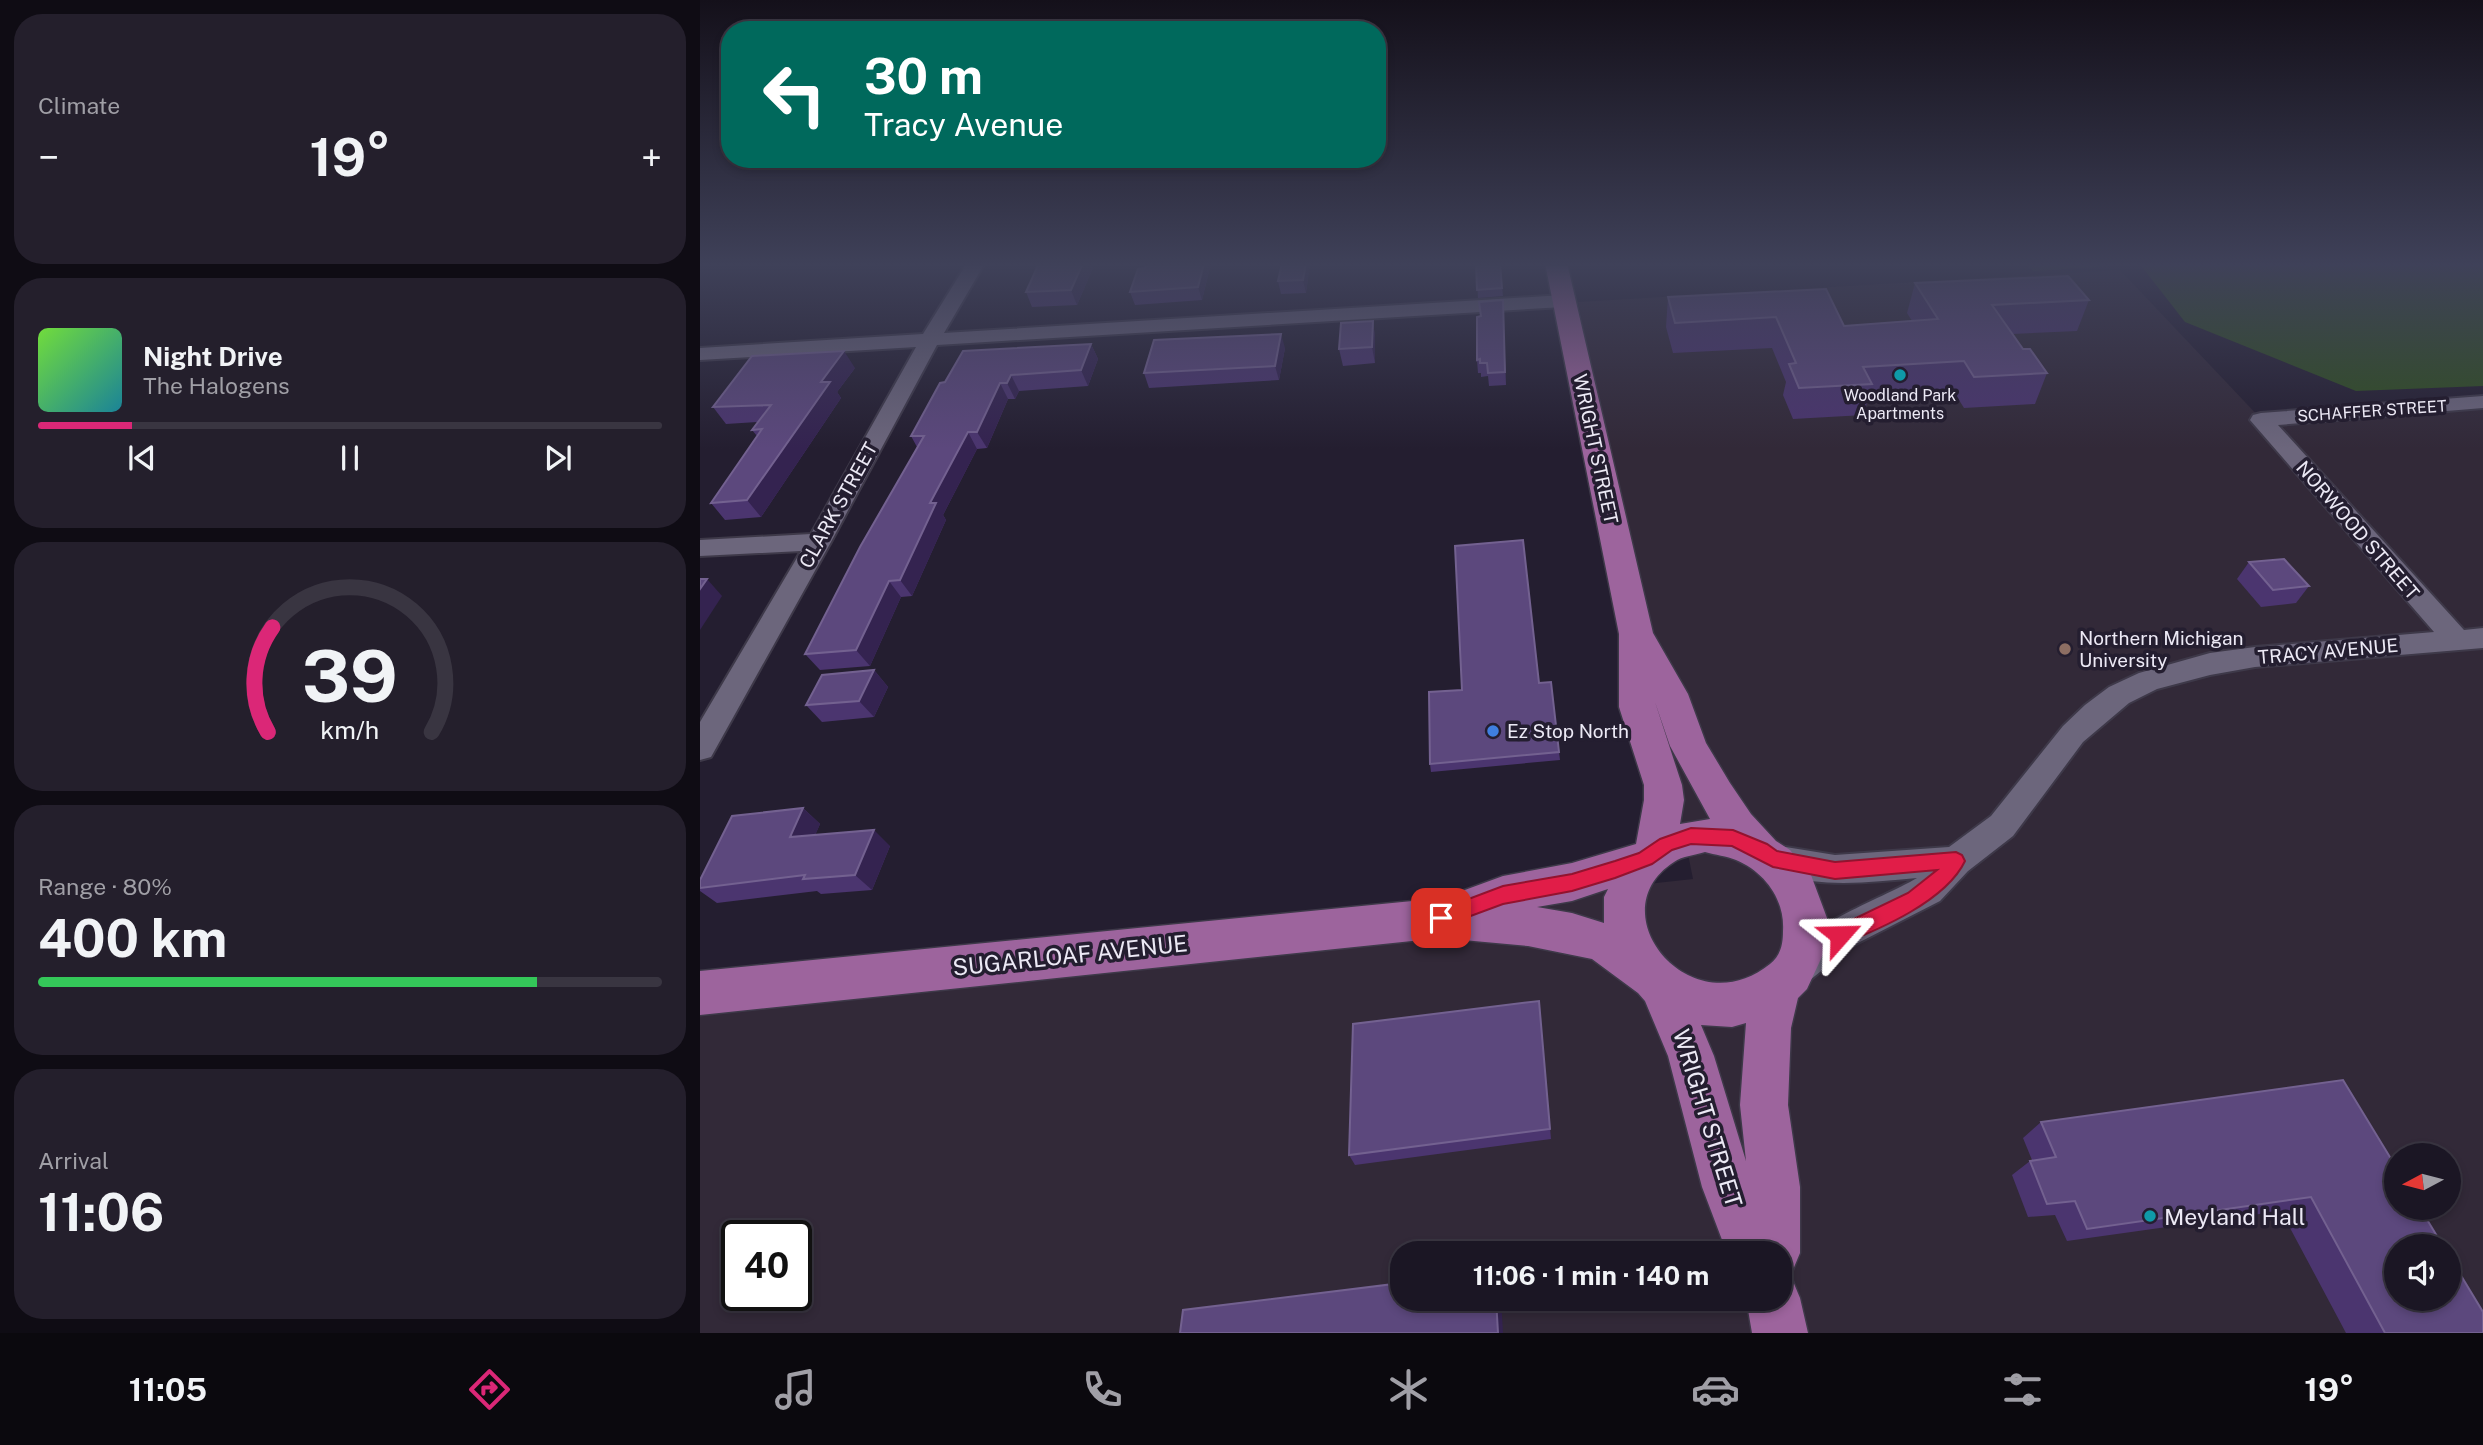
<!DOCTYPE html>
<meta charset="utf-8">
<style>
body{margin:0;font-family:"Public Sans",sans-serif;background:#241f2c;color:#f1f3f6;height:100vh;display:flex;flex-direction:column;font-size:26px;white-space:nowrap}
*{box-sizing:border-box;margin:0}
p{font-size:23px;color:#a09fa6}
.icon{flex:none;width:38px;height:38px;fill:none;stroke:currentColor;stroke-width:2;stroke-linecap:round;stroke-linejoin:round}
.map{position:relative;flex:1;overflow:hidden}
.sheet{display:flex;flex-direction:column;gap:14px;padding:14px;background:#0f0c14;width:700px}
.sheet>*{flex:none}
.top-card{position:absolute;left:21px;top:21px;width:665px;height:147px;border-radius:28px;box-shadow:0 4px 10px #0003,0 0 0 2px #393541;background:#00695c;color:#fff;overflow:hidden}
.needle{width:46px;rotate:263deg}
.tools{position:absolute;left:1684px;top:1143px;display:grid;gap:14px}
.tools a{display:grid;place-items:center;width:77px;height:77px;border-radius:50%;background:#1b1624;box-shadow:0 4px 10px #0003,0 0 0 2px #393541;font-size:35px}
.speed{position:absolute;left:21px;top:1220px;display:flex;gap:14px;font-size:35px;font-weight:700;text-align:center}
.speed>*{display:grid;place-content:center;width:91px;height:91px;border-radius:50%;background:#1b1624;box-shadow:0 4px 10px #0003,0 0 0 2px #393541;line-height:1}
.speed .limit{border:4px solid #111;border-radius:10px;background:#fff;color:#111}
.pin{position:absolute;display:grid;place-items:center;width:60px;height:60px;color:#fff;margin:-30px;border-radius:14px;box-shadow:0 4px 10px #0006}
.me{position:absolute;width:77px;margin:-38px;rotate:65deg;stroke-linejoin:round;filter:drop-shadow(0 0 5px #0008)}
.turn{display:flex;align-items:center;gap:24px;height:147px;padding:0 28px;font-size:32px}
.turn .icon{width:91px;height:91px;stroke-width:2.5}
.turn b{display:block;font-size:49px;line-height:60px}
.big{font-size:52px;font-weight:700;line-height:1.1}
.sheet .card{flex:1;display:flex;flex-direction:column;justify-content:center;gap:10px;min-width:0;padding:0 24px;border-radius:28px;background:#241f2c}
.sheet .dial{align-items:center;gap:0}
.dial svg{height:182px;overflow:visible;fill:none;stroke:#393541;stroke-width:7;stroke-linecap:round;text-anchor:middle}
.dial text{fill:#f1f3f6;stroke:none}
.song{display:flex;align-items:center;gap:21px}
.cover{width:84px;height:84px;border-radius:10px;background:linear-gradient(135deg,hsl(100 70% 55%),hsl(190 70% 35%))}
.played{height:7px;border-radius:4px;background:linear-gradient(90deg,#db2777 15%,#393541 15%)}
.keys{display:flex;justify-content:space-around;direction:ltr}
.heat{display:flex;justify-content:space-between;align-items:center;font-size:38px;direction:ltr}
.charge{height:10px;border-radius:5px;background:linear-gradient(90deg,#34c759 80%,#393541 0)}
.trip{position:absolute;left:690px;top:1241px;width:402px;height:70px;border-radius:28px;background:#1b1624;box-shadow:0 4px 10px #0003,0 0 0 2px #393541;font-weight:700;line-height:70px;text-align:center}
.dock{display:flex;height:112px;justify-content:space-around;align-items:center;background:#0b090e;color:#a09fa6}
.dock .icon{width:49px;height:49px}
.dock .active{color:#db2777}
.dock b{font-size:32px;color:#f1f3f6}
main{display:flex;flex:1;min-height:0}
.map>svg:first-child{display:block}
.education{fill:#322938;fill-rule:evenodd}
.green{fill:#304f1f}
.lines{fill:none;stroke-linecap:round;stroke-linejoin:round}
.minor-casing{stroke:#3e3949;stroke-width:4}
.major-casing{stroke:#3e3949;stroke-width:3}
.minor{fill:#6c667c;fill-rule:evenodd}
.major{fill:#9d649d;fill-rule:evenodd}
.wall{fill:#4b356f}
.shaded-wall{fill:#342350}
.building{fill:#5c487d;stroke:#736190;stroke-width:2}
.route{fill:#e11d48;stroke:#92132f;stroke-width:2}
.culture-dot{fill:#0f9aa8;stroke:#241e30;stroke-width:2.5}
.education-dot{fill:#8d6e63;stroke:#241e30;stroke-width:2.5}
.shop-dot{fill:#3f7fe0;stroke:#241e30;stroke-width:2.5}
.labels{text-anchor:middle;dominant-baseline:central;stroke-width:7;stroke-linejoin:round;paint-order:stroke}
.far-poi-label{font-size:16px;fill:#ece9f5;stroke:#241e30}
.far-street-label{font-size:16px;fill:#ece9f5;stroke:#241e30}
.street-label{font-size:19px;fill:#ece9f5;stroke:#241e30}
.poi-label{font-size:19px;fill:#ece9f5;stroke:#241e30;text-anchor:start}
.near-street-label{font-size:23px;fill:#ece9f5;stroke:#241e30}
.near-poi-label{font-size:23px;fill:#ece9f5;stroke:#241e30;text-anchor:start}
</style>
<main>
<section class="sheet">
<div class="card"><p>Climate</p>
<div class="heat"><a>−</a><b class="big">19°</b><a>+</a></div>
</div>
<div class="card">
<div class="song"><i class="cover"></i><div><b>Night Drive</b><p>The Halogens</p></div></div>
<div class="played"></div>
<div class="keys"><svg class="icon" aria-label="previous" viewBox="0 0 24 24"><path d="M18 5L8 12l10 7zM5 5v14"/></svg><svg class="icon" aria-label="pause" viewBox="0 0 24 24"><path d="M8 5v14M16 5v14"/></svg><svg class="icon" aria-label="next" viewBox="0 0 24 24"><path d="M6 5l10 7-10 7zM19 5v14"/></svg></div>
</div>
<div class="card dial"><svg viewBox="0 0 100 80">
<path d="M14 69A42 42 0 1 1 86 69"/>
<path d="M14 69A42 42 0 0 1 16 23" stroke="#db2777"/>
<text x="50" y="56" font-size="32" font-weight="700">39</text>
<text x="50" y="72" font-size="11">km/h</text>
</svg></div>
<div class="card"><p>Range · 80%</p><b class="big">400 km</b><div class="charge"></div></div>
<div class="card"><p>Arrival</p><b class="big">11:06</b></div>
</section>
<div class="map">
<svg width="1783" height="1333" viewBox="0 0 1783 1333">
<rect width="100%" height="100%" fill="#241e30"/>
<path class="education" d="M1420,270L1562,420L1783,404V1333H0V988L993,879L878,302ZM1696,1155H1748V1208H1696ZM37,1236H96V1295H37ZM1696,1246H1748V1298H1696ZM702,1253H1080V1298H702Z"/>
<g class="green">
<polygon points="1326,263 1407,263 1411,266 1333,271"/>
<polygon points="1439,263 1783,263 1783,386 1656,391 1485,322"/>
</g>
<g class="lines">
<g class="minor-casing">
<g id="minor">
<polygon points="267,263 285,263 244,333 863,295 873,301 863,307 237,345 131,542 11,757 0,760 0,722 101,551 0,556 0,540 111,534 216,347 0,360 0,348 223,334"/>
<path d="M1783,396V408L1578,425L1764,630L1783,628V648L1555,667L1510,675L1457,689L1429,703L1383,742L1313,836L1268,871L1240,901L1152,946L1110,980L1097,985L1084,980L1079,968C1096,928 1180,900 1217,878C1163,883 1114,889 1061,869L1057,859L1061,849L1073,845L1135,855L1249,847L1291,816L1363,726L1385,705L1409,687L1439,673L1510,653L1555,647L1734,632L1550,420L1553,415L1561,413Z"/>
</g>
</g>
<g class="major-casing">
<path id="major" d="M845,263H867L953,633L988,694L1006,743L1030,783L1051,814L1076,841L1090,850L1111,875L1127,918L1126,948L1107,989L1098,998L1091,1028L1088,1105L1100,1187V1253L1092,1272L1084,1275L1092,1279L1100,1298L1108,1333H1052L1046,1298H1080V1253H1027L1002,1187L968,1056L945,1001L938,993L892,959L828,946L741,938L0,1015V971L743,898L803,876L872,863L936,844L944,800V785L919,707V634ZM955,702L970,746L1010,819L980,824L984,800L982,785ZM1005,852C1015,855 1027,856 1036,860C1065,872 1085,900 1083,931C1083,944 1081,955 1070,964C991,1028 896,912 974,862C982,856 996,855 1005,852ZM908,889L904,897V923L872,913L837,907L872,901ZM1046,1023L1040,1105L1046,1161L1014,1056L1001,1025L1032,1027Z"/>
</g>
<use href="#minor" class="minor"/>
<use href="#major" class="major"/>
</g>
<g class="wall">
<polygon points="339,263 395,263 377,305 332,307 326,292"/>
<polygon points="447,263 511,263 502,300 435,305 430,292 445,268"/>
<polygon points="610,263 606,293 581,294 578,281"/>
<polygon points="776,263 811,263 811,265 800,266 803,296 778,298"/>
<polygon points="1215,283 1389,300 1377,331 1312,334 1323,349 1347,373 1335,404 1264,408 1254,392 1168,398 1164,415 1093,419 1083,395 1086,382 1072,348 973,353 966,327 968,297 1144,326 1212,321 1207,313"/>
<polygon points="803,300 806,385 789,386 788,376 781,377 781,373 778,373 777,360 781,316"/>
<polygon points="673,321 675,338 675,363 643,366 639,349"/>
<polygon points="391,344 398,359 388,386 319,391 315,399 308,399 287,448 277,449 243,515 246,520 212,596 201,597 170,666 120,670 105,654 217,447 211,436 245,382"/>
<polygon points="585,348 579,380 449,388 444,373"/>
<polygon points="155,368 137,392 141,398 61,517 25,520 11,503 57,436 52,430 57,422 26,424 13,407"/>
<polygon points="1549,562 1609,586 1596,603 1561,607 1537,579"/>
<polygon points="174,670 188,687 174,717 122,722 106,705"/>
<polygon points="839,683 859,752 860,760 731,772 730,764"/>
<polygon points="103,808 120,824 115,835 190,846 172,890 121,894 117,891 17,903 0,891 0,880"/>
<polygon points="839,1001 851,1139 655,1165 649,1155"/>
<polygon points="1643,1080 1783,1333 1646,1333 1581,1211 1367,1241 1355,1215 1328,1217 1312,1175 1330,1161 1332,1160 1323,1138 1341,1122"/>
</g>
<g class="shaded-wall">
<polygon points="383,263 395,263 377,305 371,290"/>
<polygon points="504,263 511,263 502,300 498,287"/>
<polygon points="606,263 610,263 606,293 603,280"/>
<polygon points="673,321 675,338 675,363 672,347"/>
<polygon points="581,334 585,348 579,380 575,366"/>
<polygon points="391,344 398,359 388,386 381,370"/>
<polygon points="144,351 155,368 137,392 141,398 61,517 47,500 121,382"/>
<polygon points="311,375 319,391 315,399 307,383"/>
<polygon points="300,383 308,399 287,448 277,432"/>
<polygon points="268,432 277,449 243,515 246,520 212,596 200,580 230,503"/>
<polygon points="7,579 22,596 0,630 0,589"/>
<polygon points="189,581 201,597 170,666 156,650"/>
<polygon points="174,670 188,687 174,717 159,701"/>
<polygon points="103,808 120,824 108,852 90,837"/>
<polygon points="174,830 190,846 172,890 155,875"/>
<polygon points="796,1298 801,1298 803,1333 798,1333"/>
</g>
<g class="building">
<polygon points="339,263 383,263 371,290 326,292"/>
<polygon points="447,263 504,263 498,287 430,292 438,269 445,268"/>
<polygon points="582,263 606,263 603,280 578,281"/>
<polygon points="776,263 800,263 802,288 777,290"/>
<polygon points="1368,276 1389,300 1292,305 1323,349 1330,349 1347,373 1274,377 1264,361 1163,367 1172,384 1099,388 1089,364 1096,363 1076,317 975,323 968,297 1126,289 1144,326 1238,319 1215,283"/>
<polygon points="803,300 805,372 788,373 787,363 780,363 780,359 777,360 777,317 781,316 779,302"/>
<polygon points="673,321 672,347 639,349 641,323"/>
<polygon points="581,334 575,366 444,373 454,340"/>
<polygon points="391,344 381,370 311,375 307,383 300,383 277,432 268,432 230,503 236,503 200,580 189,581 156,650 105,654 160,547 224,436 211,436 240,383 245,382 263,351"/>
<polygon points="144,351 121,382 130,382 47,500 11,503 62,429 52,430 71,405 13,407 52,356"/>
<polygon points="823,540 839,683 851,682 859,752 730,764 729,692 762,690 755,546"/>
<polygon points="1584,559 1609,586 1573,590 1549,562"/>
<polygon points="0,579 7,579 0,589"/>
<polygon points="174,670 159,701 106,705 122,675"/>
<polygon points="103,808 90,837 174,830 155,875 103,879 105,875 0,888 0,880 32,816"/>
<polygon points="839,1001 850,1129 649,1155 653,1024"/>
<polygon points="1643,1080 1696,1167 1696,1208 1720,1208 1743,1246 1696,1246 1696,1298 1748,1298 1748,1254 1783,1312 1783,1333 1685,1333 1611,1197 1387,1229 1375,1201 1347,1204 1330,1161 1356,1157 1341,1122"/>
<polygon points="702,1283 702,1298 796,1298 798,1333 480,1333 483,1310"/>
</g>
<linearGradient id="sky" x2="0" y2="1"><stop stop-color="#14101a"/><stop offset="0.59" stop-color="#3f4159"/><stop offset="1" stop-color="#3f4159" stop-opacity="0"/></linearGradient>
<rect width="1783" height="449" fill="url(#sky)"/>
<path class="route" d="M991,828L1033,830L1067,844L1077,851L1135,862L1256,852L1262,855L1265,861C1246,901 1180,929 1140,945L1133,942L1130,935L1133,929L1208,893L1237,870L1135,879L1073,867L1032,846L991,844L972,850L952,864L915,878L872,891L803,904L741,927L734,925L731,918L734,912L803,886L872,874L915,861L939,853L960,839Z"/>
<g class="culture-dot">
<circle cx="1200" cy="375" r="7"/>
<circle cx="1450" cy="1216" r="7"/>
</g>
<circle class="education-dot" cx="1365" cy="649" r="7"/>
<circle class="shop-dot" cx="793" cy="731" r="7"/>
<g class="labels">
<g class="far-poi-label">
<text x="1200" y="395">Woodland Park<tspan x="1200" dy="18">Apartments</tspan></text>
</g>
<g class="far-street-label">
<text transform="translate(1672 411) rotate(-4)">SCHAFFER STREET</text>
</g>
<g class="street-label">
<text transform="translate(896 449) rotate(78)">WRIGHT STREET</text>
<text transform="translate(138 505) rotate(-61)">CLARK STREET</text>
<text transform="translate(1658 530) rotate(49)">NORWOOD STREET</text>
<text transform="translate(1628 651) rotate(-5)">TRACY AVENUE</text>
</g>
<g class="poi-label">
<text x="1379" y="638">Northern Michigan<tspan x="1379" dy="22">University</tspan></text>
<text x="807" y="731">Ez Stop North</text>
</g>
<g class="near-street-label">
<text transform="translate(370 955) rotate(-6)">SUGARLOAF AVENUE</text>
<text transform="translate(1008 1118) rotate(73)">WRIGHT STREET</text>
</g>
<g class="near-poi-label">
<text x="1464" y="1216">Meyland Hall</text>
</g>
</g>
</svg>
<div class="tools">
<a><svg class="needle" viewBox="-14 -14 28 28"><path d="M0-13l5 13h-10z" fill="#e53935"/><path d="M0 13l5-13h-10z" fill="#a09fa6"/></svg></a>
<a><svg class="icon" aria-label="sound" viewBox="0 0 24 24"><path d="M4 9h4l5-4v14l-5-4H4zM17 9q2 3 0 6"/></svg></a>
</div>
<div class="speed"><div class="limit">40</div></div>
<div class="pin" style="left:741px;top:918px;background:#d93025"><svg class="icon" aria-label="arrive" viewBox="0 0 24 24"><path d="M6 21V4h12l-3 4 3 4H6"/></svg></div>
<svg class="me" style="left:1140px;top:935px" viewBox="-20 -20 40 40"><path d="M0-17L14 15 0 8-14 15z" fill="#e11d48" stroke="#fff" stroke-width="4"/></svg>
<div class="trip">11:06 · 1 min · 140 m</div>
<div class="top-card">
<div class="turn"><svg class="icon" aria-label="left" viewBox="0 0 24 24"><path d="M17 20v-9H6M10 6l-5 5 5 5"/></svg><div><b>30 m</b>Tracy Avenue</div></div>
</div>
</div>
</main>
<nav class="dock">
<b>11:05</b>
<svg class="icon active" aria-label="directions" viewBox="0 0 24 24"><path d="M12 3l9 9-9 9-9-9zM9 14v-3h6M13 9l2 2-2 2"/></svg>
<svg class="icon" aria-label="music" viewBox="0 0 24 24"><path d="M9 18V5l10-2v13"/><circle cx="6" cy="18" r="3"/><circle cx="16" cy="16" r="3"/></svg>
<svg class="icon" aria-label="phone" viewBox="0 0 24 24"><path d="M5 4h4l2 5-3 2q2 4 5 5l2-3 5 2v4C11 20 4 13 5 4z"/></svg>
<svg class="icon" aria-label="climate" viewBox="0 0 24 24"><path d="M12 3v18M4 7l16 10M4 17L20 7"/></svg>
<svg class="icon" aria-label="car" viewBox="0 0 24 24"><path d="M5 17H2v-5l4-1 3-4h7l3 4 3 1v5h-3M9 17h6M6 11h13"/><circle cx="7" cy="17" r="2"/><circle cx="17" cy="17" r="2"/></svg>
<svg class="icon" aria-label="filters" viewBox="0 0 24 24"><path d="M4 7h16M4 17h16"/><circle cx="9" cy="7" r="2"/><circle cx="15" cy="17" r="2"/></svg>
<b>19°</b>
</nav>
